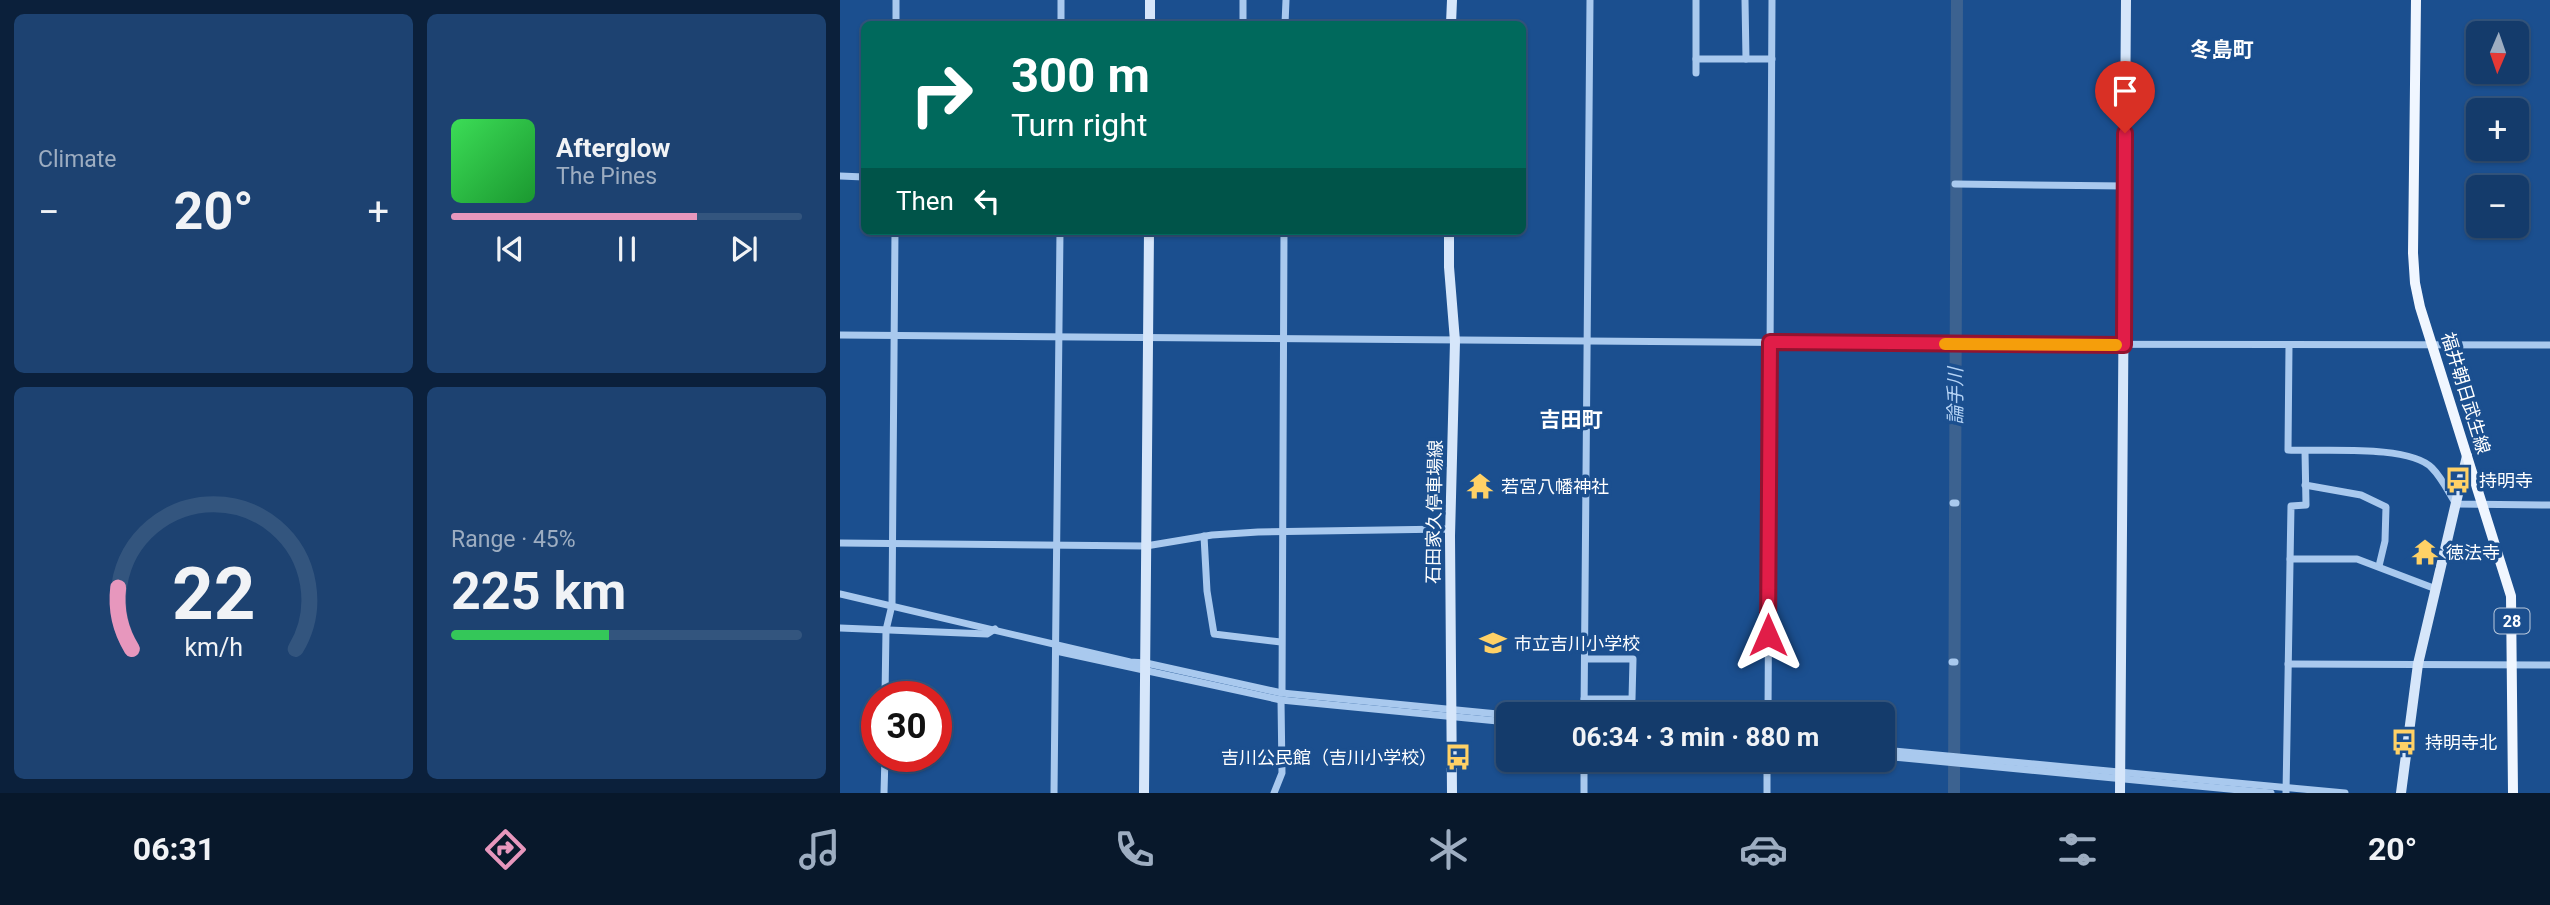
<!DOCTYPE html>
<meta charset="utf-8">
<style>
body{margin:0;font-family:Roboto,"Noto Sans JP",sans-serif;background:#1d4271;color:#f1f3f6;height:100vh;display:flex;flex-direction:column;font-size:26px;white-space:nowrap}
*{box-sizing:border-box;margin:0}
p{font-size:23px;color:#9dadc1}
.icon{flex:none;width:38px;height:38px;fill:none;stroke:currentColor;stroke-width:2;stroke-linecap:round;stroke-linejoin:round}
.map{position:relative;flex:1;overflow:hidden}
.panel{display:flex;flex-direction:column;gap:14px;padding:14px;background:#0b203b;width:840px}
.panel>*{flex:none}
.hud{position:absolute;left:21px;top:21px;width:665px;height:214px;border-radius:10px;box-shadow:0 2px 5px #0004,0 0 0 2px #33557e;background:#00695c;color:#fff;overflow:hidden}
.needle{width:46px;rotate:182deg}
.tools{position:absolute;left:1626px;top:21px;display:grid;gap:14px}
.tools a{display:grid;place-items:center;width:63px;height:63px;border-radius:10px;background:#143b6b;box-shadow:0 2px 5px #0004,0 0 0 2px #33557e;font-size:35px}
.speed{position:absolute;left:21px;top:681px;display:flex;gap:14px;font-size:35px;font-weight:700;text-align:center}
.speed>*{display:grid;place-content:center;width:91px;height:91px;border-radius:50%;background:#143b6b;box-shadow:0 2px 5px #0004,0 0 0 2px #33557e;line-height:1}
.speed .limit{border:10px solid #d22;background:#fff;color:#111}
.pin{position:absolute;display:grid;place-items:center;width:60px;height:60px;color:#fff;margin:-72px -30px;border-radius:50% 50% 50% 0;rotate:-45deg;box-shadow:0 0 7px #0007}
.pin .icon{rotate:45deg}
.me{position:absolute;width:77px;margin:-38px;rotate:0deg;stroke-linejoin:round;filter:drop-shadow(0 0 5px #0008)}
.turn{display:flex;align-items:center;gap:24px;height:147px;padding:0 35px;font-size:32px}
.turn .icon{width:91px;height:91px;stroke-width:2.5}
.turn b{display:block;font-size:49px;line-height:60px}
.then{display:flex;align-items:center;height:66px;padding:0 35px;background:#0003;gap:14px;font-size:26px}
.big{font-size:52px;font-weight:700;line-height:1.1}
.panel .card{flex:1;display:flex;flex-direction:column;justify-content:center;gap:10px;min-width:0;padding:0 24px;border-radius:10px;background:#1d4271}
.panel .dial{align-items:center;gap:0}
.dial svg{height:182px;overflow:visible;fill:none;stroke:#33557e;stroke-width:7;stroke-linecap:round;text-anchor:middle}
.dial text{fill:#f1f3f6;stroke:none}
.song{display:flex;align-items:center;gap:21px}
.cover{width:84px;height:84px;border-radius:10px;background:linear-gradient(135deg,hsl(130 70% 55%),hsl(130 70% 35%))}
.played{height:7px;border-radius:4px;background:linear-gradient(90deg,#e797bd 70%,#33557e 70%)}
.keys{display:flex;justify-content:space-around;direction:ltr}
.heat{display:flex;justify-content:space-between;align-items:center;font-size:38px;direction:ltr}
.charge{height:10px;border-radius:5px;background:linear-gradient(90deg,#34c759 45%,#33557e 0)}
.panel .tiles{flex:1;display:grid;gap:14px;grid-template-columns:repeat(2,1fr)}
.trip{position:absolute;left:656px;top:702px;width:399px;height:70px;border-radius:10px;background:#143b6b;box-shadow:0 2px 5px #0004,0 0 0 2px #33557e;font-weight:700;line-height:70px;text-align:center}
.dock{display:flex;height:112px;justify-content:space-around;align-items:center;background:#08182b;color:#9dadc1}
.dock .icon{width:49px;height:49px}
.dock .on{color:#e797bd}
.dock b{font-size:32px;color:#f1f3f6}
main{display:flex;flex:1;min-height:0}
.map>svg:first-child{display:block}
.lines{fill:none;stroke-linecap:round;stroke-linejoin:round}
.river{stroke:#3c6290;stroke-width:12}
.street{stroke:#a9c9ee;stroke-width:7}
.secondary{stroke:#d6e6fa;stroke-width:10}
.primary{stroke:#f0f6ff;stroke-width:10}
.route-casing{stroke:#92132f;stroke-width:18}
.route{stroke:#e11d48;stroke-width:12}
.slow{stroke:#f59e0b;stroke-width:12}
.labels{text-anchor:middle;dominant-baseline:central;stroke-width:7;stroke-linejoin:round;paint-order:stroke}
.shield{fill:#1b4f8f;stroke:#bbcadd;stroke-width:2}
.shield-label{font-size:16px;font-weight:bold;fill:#fff}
.street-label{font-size:18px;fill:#fff;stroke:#1b4f8f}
.poi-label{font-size:18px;fill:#fff;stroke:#1b4f8f;text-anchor:start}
.water-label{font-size:19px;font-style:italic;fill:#b5d3f5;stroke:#1b4f8f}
.quarter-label{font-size:21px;font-weight:bold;fill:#fff;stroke:#1b4f8f}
</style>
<main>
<section class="panel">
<div class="tiles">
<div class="card"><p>Climate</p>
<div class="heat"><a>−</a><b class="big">20°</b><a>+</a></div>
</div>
<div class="card">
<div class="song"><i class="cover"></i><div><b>Afterglow</b><p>The Pines</p></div></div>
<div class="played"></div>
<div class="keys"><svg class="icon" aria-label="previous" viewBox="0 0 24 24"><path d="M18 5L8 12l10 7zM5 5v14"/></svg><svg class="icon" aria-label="pause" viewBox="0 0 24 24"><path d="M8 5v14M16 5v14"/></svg><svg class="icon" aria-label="next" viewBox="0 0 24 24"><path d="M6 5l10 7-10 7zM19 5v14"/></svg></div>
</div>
<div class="card dial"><svg viewBox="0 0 100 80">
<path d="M14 69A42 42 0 1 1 86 69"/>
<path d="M14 69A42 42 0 0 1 8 42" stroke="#e797bd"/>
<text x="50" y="56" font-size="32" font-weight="700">22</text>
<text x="50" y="72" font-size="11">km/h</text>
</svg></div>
<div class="card"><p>Range · 45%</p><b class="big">225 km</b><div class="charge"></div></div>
</div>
</section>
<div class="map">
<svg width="1710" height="793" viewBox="0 0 1710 793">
<rect width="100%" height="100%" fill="#1b4f8f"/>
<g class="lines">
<polyline class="river" points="1114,793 1117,0"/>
<g class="street">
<polyline points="905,0 906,59"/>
<polyline points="56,24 56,0"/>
<polyline points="221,24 221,0"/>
<polyline points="403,24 403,0"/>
<polyline points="445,24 446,0"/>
<polyline points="856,59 932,59"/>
<polyline points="856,73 856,0"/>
<polyline points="0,176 24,177"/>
<polyline points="1115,184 1285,186"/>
<polyline points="0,335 1111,344 1710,345"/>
<path d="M1449,346L1448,450C1481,452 1569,444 1592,468C1602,478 1609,493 1616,504L1710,505"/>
<polyline points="1465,485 1521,495 1546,507 1545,541 1539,566"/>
<polyline points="1113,503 1116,503"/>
<polyline points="364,536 367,591 374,634 441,642"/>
<polyline points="0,543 306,546 372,535 418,532 607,529 610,536"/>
<polyline points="1450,559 1517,559 1596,589"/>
<polyline points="0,594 290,662 306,663 442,693 668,715"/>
<polyline points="0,628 147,634 155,629"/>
<polyline points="216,651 441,700 668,722"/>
<polyline points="1112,662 1115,662"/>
<polyline points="1448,664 1710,665"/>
<polyline points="442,693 444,231"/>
<polyline points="45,696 46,630 52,605 55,231"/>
<polyline points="744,699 792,699 793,659 745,659"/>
<polyline points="744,714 750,0"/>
<polyline points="928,714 932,0"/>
<polyline points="1043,750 1505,793"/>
<polyline points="1043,756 1431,793"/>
<polyline points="44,793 45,756"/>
<polyline points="214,793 220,231"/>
<polyline points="434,793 442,773 441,700"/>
<polyline points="744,793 744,760"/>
<polyline points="927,793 927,760"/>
<polyline points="1446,793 1451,506 1466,505 1465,451"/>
</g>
<g class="secondary">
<polyline points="310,24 310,0"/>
<polyline points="611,24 612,0"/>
<polyline points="609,231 609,267 615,341 610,536 612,793"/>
<polyline points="304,793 309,231"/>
<polyline points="1280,793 1286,0"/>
<polyline points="1561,793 1578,664 1627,456"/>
</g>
<polyline class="primary" points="1576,0 1573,253 1575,283 1580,307 1671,596 1673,793"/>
</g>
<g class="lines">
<g class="route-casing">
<polyline id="route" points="928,635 930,342 1284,345 1285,133"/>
</g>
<use href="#route" class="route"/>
<polyline class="slow" points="1105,344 1276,345"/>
</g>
<defs>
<g id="bus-bare" transform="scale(2.1)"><path d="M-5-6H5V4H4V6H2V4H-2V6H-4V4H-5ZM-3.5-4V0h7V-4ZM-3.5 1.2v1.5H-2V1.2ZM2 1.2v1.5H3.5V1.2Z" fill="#ffd166" stroke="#1b4f8f" stroke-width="2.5" paint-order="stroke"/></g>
<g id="temple-bare" transform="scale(2.1)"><path d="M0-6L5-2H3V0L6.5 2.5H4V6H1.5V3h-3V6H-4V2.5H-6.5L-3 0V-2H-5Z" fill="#ffd166" stroke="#1b4f8f" stroke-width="2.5" paint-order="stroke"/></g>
<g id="school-bare" transform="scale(2.1)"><path d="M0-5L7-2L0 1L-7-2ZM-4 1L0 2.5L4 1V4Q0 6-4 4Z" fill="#ffd166" stroke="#1b4f8f" stroke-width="2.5" paint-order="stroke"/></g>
</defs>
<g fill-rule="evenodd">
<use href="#bus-bare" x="1618" y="480"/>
<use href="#temple-bare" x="640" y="486"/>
<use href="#temple-bare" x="1585" y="552"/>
<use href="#school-bare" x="653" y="643"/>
<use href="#bus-bare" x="1564" y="742"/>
<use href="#bus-bare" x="618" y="757"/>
</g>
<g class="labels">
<rect class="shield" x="1654.5" y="608.5" width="35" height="25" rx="5"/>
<g class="shield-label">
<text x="1672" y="621">28</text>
</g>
<g class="street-label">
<text transform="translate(1626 393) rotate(73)">福井朝日武生線</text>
<text transform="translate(594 512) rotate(-89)">石田家久停車場線</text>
</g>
<g class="poi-label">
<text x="1639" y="480">持明寺</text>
<text x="661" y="486">若宮八幡神社</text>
<text x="1606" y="552">徳法寺</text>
<text x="674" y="643">市立吉川小学校</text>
<text x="1585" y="742">持明寺北</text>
<text x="597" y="757" text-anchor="end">吉川公民館（吉川小学校）</text>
</g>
<g class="water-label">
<text transform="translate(1115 396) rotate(-90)">論手川</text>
</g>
<g class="quarter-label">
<text x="1382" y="50">冬島町</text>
<text x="731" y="420">吉田町</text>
</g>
</g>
</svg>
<div class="tools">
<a><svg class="needle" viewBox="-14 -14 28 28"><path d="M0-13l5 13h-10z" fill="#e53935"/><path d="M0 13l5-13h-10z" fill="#9dadc1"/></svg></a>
<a>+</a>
<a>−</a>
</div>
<div class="speed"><div class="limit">30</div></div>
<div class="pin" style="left:1285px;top:133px;background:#d93025"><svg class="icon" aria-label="arrive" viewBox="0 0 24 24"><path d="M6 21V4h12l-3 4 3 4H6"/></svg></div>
<svg class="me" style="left:928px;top:635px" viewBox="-20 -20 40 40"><path d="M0-17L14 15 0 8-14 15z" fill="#e11d48" stroke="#fff" stroke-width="4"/></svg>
<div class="trip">06:34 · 3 min · 880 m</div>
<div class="hud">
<div class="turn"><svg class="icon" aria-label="right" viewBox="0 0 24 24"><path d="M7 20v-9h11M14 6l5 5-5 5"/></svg><div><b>300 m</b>Turn right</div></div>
<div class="then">Then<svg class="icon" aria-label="left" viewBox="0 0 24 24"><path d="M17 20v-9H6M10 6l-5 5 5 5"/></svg></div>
</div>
</div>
</main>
<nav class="dock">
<b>06:31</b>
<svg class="icon on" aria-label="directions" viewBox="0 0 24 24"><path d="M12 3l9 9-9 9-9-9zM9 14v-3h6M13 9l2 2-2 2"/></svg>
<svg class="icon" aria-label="music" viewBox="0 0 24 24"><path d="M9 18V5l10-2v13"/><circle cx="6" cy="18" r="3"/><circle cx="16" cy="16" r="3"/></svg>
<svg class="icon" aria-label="phone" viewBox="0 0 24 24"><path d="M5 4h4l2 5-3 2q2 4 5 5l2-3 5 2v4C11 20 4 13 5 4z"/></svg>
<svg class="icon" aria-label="climate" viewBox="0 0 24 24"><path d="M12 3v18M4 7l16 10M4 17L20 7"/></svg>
<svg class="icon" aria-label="car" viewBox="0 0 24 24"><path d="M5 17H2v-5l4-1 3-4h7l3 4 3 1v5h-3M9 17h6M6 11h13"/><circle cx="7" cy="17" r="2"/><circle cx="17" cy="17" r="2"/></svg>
<svg class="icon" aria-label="filters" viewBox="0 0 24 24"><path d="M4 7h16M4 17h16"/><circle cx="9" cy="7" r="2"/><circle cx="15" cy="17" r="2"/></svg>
<b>20°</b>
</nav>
